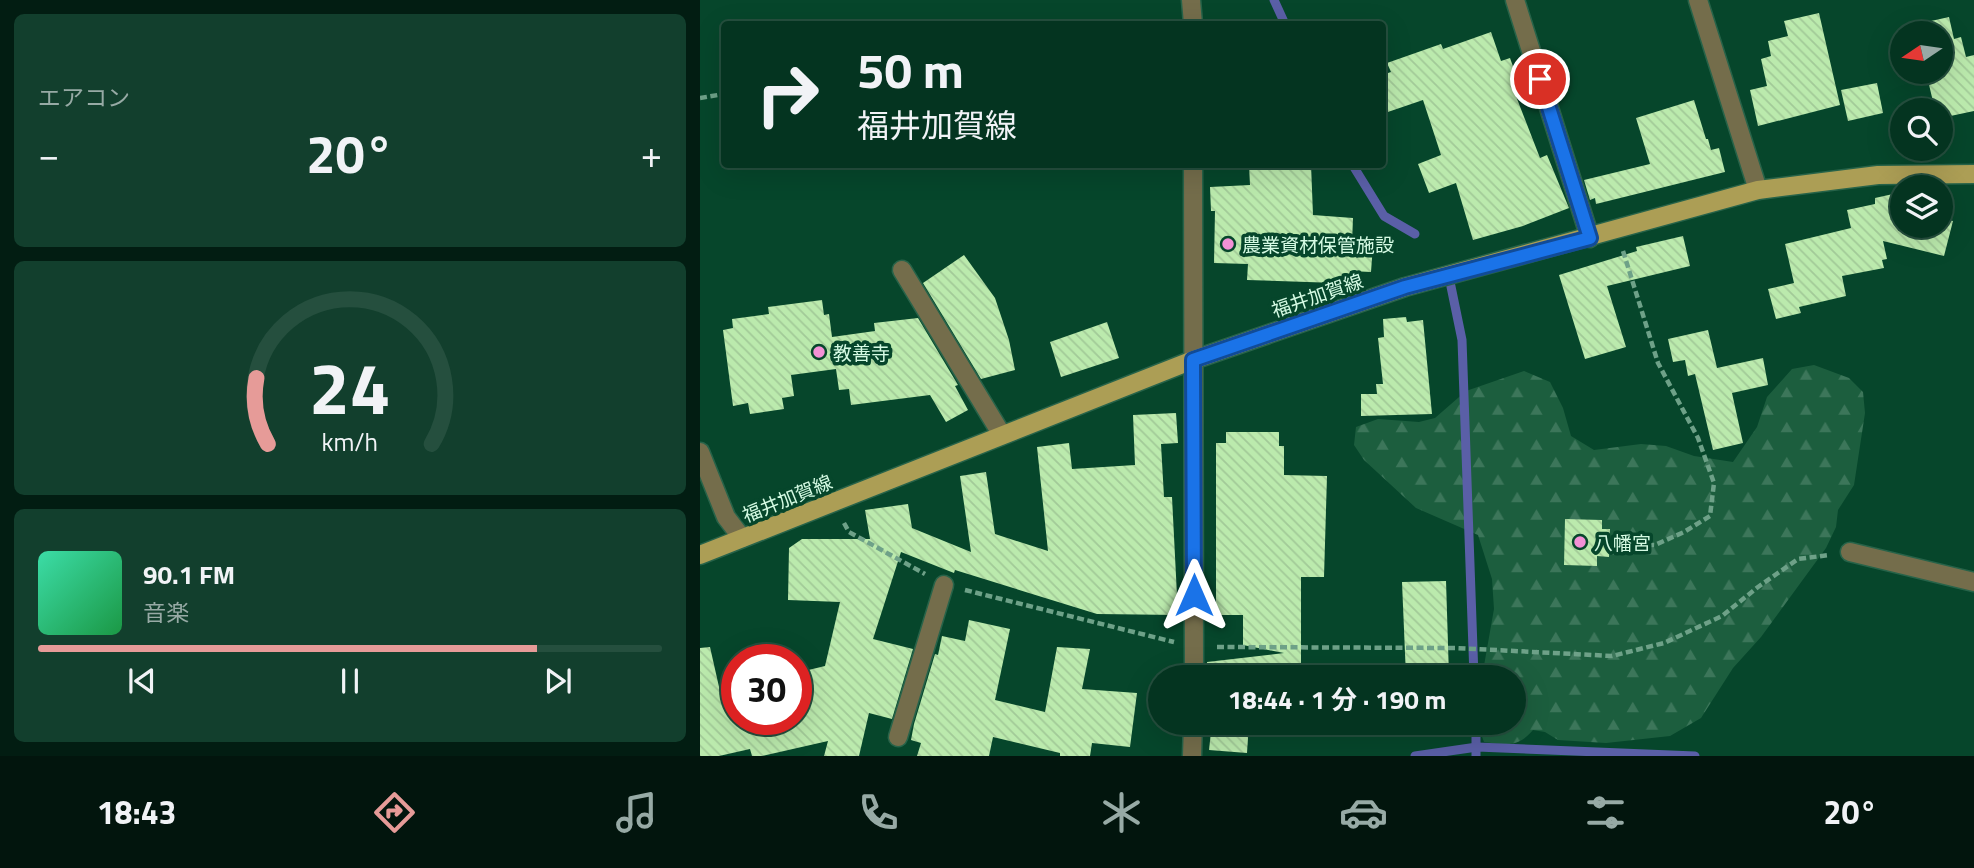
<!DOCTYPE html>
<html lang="ja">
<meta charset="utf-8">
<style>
body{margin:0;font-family:"Titillium Web","Noto Sans JP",sans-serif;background:#123f2d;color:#f1f3f6;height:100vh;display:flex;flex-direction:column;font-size:26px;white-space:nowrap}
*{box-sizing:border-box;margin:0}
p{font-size:23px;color:#97aaa5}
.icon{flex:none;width:38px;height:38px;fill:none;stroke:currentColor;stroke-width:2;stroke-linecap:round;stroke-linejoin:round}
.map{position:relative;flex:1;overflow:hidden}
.drawer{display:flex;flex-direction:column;gap:14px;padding:14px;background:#021d12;width:700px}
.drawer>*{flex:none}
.top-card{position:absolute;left:21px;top:21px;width:665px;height:147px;border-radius:7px;box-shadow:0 7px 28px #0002,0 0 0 2px #254f3e;background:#043420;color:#f1f3f6;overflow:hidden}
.needle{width:46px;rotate:257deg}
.controls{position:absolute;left:1190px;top:21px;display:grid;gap:14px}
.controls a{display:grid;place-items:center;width:63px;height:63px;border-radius:50%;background:#043420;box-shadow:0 7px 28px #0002,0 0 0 2px #254f3e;font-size:35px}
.speed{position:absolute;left:21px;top:644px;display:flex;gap:14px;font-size:35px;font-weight:700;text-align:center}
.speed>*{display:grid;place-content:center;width:91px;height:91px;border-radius:50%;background:#043420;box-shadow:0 7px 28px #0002,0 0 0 2px #254f3e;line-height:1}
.speed .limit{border:10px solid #d22;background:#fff;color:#111}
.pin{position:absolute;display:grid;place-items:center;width:60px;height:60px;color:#fff;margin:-30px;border:4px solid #fff;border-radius:50%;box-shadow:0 2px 7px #0007}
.me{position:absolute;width:77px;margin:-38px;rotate:0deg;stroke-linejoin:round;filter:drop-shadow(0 0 5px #0008)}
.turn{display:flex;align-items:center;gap:24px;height:147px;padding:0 21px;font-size:32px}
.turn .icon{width:91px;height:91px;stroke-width:2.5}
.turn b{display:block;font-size:49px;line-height:60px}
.big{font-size:52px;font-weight:700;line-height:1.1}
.drawer .widget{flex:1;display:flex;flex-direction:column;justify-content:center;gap:10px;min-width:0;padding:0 24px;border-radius:10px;background:#123f2d}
.drawer .dial{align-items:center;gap:0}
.dial svg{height:182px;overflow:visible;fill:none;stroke:#254f3e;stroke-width:7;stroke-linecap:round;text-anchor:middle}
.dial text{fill:#f1f3f6;stroke:none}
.song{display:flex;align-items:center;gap:21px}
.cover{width:84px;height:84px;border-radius:10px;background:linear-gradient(135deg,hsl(160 70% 55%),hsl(140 70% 35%))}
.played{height:7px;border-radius:4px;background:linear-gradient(90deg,#e69b98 80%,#254f3e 80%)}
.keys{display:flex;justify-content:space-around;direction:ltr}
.heat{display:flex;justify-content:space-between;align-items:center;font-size:38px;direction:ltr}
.trip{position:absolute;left:448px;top:665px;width:378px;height:70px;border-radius:35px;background:#043420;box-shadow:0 7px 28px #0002,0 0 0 2px #254f3e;font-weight:700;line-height:70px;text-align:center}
.menu{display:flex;height:112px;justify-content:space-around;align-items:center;background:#02150d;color:#97aaa5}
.menu .icon{width:49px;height:49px}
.menu .selected{color:#e69b98}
.menu b{font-size:32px;color:#f1f3f6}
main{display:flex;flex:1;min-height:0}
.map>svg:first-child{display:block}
.forest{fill:url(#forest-firs)}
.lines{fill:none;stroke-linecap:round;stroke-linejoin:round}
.stream{stroke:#5a5fa7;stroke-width:9}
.building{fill:url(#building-back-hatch)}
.minor-casing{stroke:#276349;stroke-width:21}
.primary-casing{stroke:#276349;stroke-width:21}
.path{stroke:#6ea188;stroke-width:4.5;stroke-dasharray:7 3.5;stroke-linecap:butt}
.minor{stroke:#746d4b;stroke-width:18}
.primary{stroke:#ac9e55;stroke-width:18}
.route-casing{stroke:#114b97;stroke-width:18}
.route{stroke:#1a73e8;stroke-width:12}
.poi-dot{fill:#f391d6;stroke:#06462b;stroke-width:2.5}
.labels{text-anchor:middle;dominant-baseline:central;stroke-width:7;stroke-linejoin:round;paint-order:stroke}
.poi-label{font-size:19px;fill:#d6fbe4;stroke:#06462b;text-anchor:start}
.street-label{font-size:19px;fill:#d6fbe4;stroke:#06462b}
</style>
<main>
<section class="drawer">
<div class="widget"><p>エアコン</p>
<div class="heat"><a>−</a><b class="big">20°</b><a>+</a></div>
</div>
<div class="widget dial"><svg viewBox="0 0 100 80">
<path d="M14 69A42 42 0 1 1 86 69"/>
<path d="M14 69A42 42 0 0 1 9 40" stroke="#e69b98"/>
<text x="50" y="56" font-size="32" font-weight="700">24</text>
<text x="50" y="72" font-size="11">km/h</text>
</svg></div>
<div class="widget">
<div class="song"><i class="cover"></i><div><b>90.1 FM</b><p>音楽</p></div></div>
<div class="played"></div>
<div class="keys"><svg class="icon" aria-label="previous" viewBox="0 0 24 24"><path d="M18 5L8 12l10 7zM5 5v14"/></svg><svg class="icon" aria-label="pause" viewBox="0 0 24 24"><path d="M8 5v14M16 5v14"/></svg><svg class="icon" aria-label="next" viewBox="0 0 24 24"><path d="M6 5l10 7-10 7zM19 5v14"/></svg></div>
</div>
</section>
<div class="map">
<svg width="1274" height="756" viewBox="0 0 1274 756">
<defs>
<pattern id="forest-firs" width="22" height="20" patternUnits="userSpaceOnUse" patternTransform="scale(1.75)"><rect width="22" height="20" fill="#1c5e3e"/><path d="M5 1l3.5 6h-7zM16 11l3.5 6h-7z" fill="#3c765a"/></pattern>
<pattern id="building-back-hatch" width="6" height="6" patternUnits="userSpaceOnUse" patternTransform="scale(1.75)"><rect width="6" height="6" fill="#bbeaad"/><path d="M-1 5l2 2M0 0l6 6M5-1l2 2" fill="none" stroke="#a2ca98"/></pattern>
</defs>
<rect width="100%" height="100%" fill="#06462b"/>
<path class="forest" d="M1114,365L1149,378L1163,392L1165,413L1154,485L1138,510L1136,527L1126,548L1061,637L1033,668L1001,718L970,736L906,743L858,740L845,732L833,730C818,748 805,745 784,742L777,723H814V677H782L794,609L792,579L778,535L716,508L664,460L654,445L656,427L678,419L719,422L735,418L766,391L824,371L850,382L863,408L871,436L894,450L941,444L966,446L994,456L1033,462L1057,427L1067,397L1092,369Z"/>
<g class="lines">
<g class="stream">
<polyline points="574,0 585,24"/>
<polyline points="652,164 684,216 715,234"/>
<polyline points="748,272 762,340 774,677"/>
<polyline points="776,723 776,756"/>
<polyline points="715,756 777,747 995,756"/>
</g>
</g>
<g class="building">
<polygon points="1119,13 1140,105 1058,126 1050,90 1067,86 1061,59 1071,56 1068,41 1088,36 1084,21"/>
<polygon points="1249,17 1254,39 1261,37 1266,57 1274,55 1274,111 1241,118 1241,110 1235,110 1226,72 1241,72 1241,33 1225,33 1222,23"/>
<polygon points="791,32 801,61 810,58 821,89 814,91 840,158 847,155 869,208 823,226 773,240 756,183 729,193 718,164 741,155 723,100 682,114 682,75 691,72 687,63 741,44 743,49"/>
<polygon points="1177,83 1183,113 1148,121 1141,90"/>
<polygon points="994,100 1006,139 1008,139 1011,150 1019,148 1025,172 896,204 895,198 890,200 884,180 950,164 936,118"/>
<polygon points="611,164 613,215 653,218 652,243 673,245 671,272 650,271 650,279 637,279 637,283 547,280 548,264 514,263 515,211 511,211 510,187 550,185 549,165"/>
<polygon points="1202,192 1202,226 1241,226 1241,218 1253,221 1244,256 1183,241 1187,259 1182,260 1184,268 1142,276 1146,296 1099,307 1101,313 1076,319 1068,289 1094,283 1085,244 1151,228 1147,210 1175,204 1175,198"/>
<polygon points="983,236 990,266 907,286 926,347 885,359 859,275 937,251 936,247"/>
<polygon points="264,255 295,298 309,340 315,370 281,379 223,283"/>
<polygon points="122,300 124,315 129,314 132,337 175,331 174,323 218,318 258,385 255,386 268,410 246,422 230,395 151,405 149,389 139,390 136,369 91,375 94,396 82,398 84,409 50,414 48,403 33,406 23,330 33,328 32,319 69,314 68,307"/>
<polygon points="706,317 707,322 723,320 732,414 661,416 661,394 677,394 676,384 683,384 678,338 684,337 683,319"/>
<polygon points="407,322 419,358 361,377 350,342"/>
<polygon points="1008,330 1017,368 1063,358 1068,385 1032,393 1043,443 1013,450 995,374 988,376 985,360 973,362 968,339"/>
<polygon points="476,413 478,443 461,444 464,497 472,497 478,615 397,614 255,570 254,573 201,552 173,639 213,649 192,719 169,713 159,756 124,756 128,741 62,756 52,756 50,749 19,756 0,756 0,648 10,647 24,709 37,706 37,719 96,719 96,673 125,666 140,602 88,600 89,548 102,539 170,539 165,510 208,504 212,528 271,552 260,476 286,472 295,534 348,551 337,447 369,443 372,469 435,465 433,415"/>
<polygon points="526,432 579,432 579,446 584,446 584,475 627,476 624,577 601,577 601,677 508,677 507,662 584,653 543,645 543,615 516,615 516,443 526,443"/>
<polygon points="865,519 902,520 902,529 910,529 909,557 897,556 897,566 864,565"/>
<polygon points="746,581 749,677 706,677 702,582"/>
<polygon points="269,620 310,629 295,700 345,712 357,647 390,649 382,689 437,693 430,747 392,743 390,756 360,756 360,753 293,737 289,756 217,756 221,743 211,740 214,724 235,654 238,655 242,636 265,641"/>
<polygon points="512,723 549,723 547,753 509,750"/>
</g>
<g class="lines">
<g class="minor-casing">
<g id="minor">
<polyline points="491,0 493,24"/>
<polyline points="815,0 890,238"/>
<polyline points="998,0 1058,190"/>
<polyline points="493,164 494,677"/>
<polyline points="202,270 302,435"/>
<polyline points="0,452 26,517 42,538"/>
<polyline points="1150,552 1274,582"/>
<polyline points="198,737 244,585"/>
<polyline points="492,756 493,723"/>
</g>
</g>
<g class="primary-casing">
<polyline id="primary" points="0,555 493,360 705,287 1058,190 1178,175 1274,174"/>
</g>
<g class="path">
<polyline points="0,98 24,94"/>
<polyline points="923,251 958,363 998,438 1014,483 1010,516 984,532 955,545 933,544"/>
<polyline points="144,523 149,532 225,574"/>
<polyline points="265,590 474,642"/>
<polyline points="517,647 756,648 912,656 964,643 1022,616 1058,587 1098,559 1129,555"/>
</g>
<use href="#minor" class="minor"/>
<use href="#primary" class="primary"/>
</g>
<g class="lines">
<g class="route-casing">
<polyline id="route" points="494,595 493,360 705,287 890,238 840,79"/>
</g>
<use href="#route" class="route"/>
</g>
<g class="poi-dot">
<circle cx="528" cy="244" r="7"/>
<circle cx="119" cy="352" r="7"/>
<circle cx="880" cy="542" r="7"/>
</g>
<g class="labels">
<g class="poi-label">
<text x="542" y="244">農業資材保管施設</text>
<text x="133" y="352">教善寺</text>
<text x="894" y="542">八幡宮</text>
</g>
<g class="street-label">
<text transform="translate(617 295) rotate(-19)">福井加賀線</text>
<text transform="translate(87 498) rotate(-22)">福井加賀線</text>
</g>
</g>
</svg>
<div class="controls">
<a><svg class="needle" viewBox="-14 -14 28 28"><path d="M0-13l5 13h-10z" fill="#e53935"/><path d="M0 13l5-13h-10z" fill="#97aaa5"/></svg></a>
<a><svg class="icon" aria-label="search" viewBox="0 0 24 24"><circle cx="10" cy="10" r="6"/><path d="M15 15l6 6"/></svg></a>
<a><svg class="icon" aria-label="layers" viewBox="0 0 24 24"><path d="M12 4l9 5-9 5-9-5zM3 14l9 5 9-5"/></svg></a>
</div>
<div class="speed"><div class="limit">30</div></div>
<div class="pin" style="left:840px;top:79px;background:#d93025"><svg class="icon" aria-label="arrive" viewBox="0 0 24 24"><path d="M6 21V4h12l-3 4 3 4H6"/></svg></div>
<svg class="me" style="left:494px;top:595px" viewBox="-20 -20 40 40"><path d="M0-17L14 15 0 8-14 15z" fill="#1a73e8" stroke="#fff" stroke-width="4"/></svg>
<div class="trip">18:44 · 1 分 · 190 m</div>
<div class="top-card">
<div class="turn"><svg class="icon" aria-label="right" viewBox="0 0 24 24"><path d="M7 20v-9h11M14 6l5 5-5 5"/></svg><div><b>50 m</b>福井加賀線</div></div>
</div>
</div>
</main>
<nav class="menu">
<b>18:43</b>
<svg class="icon selected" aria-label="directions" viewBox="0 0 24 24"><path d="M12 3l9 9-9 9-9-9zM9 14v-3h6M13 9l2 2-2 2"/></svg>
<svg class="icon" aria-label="music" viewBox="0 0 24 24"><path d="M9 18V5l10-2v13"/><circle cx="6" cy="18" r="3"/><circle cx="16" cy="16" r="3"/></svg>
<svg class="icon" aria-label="phone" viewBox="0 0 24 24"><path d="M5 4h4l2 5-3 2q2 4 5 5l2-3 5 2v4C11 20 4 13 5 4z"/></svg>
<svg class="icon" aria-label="climate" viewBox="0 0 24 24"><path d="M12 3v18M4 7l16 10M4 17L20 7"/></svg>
<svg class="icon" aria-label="car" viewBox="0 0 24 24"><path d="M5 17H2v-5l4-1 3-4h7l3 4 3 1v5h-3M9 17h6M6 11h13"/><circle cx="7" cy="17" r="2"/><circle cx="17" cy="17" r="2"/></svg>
<svg class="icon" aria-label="filters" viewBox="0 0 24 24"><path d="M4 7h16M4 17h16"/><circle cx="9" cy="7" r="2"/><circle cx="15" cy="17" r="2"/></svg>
<b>20°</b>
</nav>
